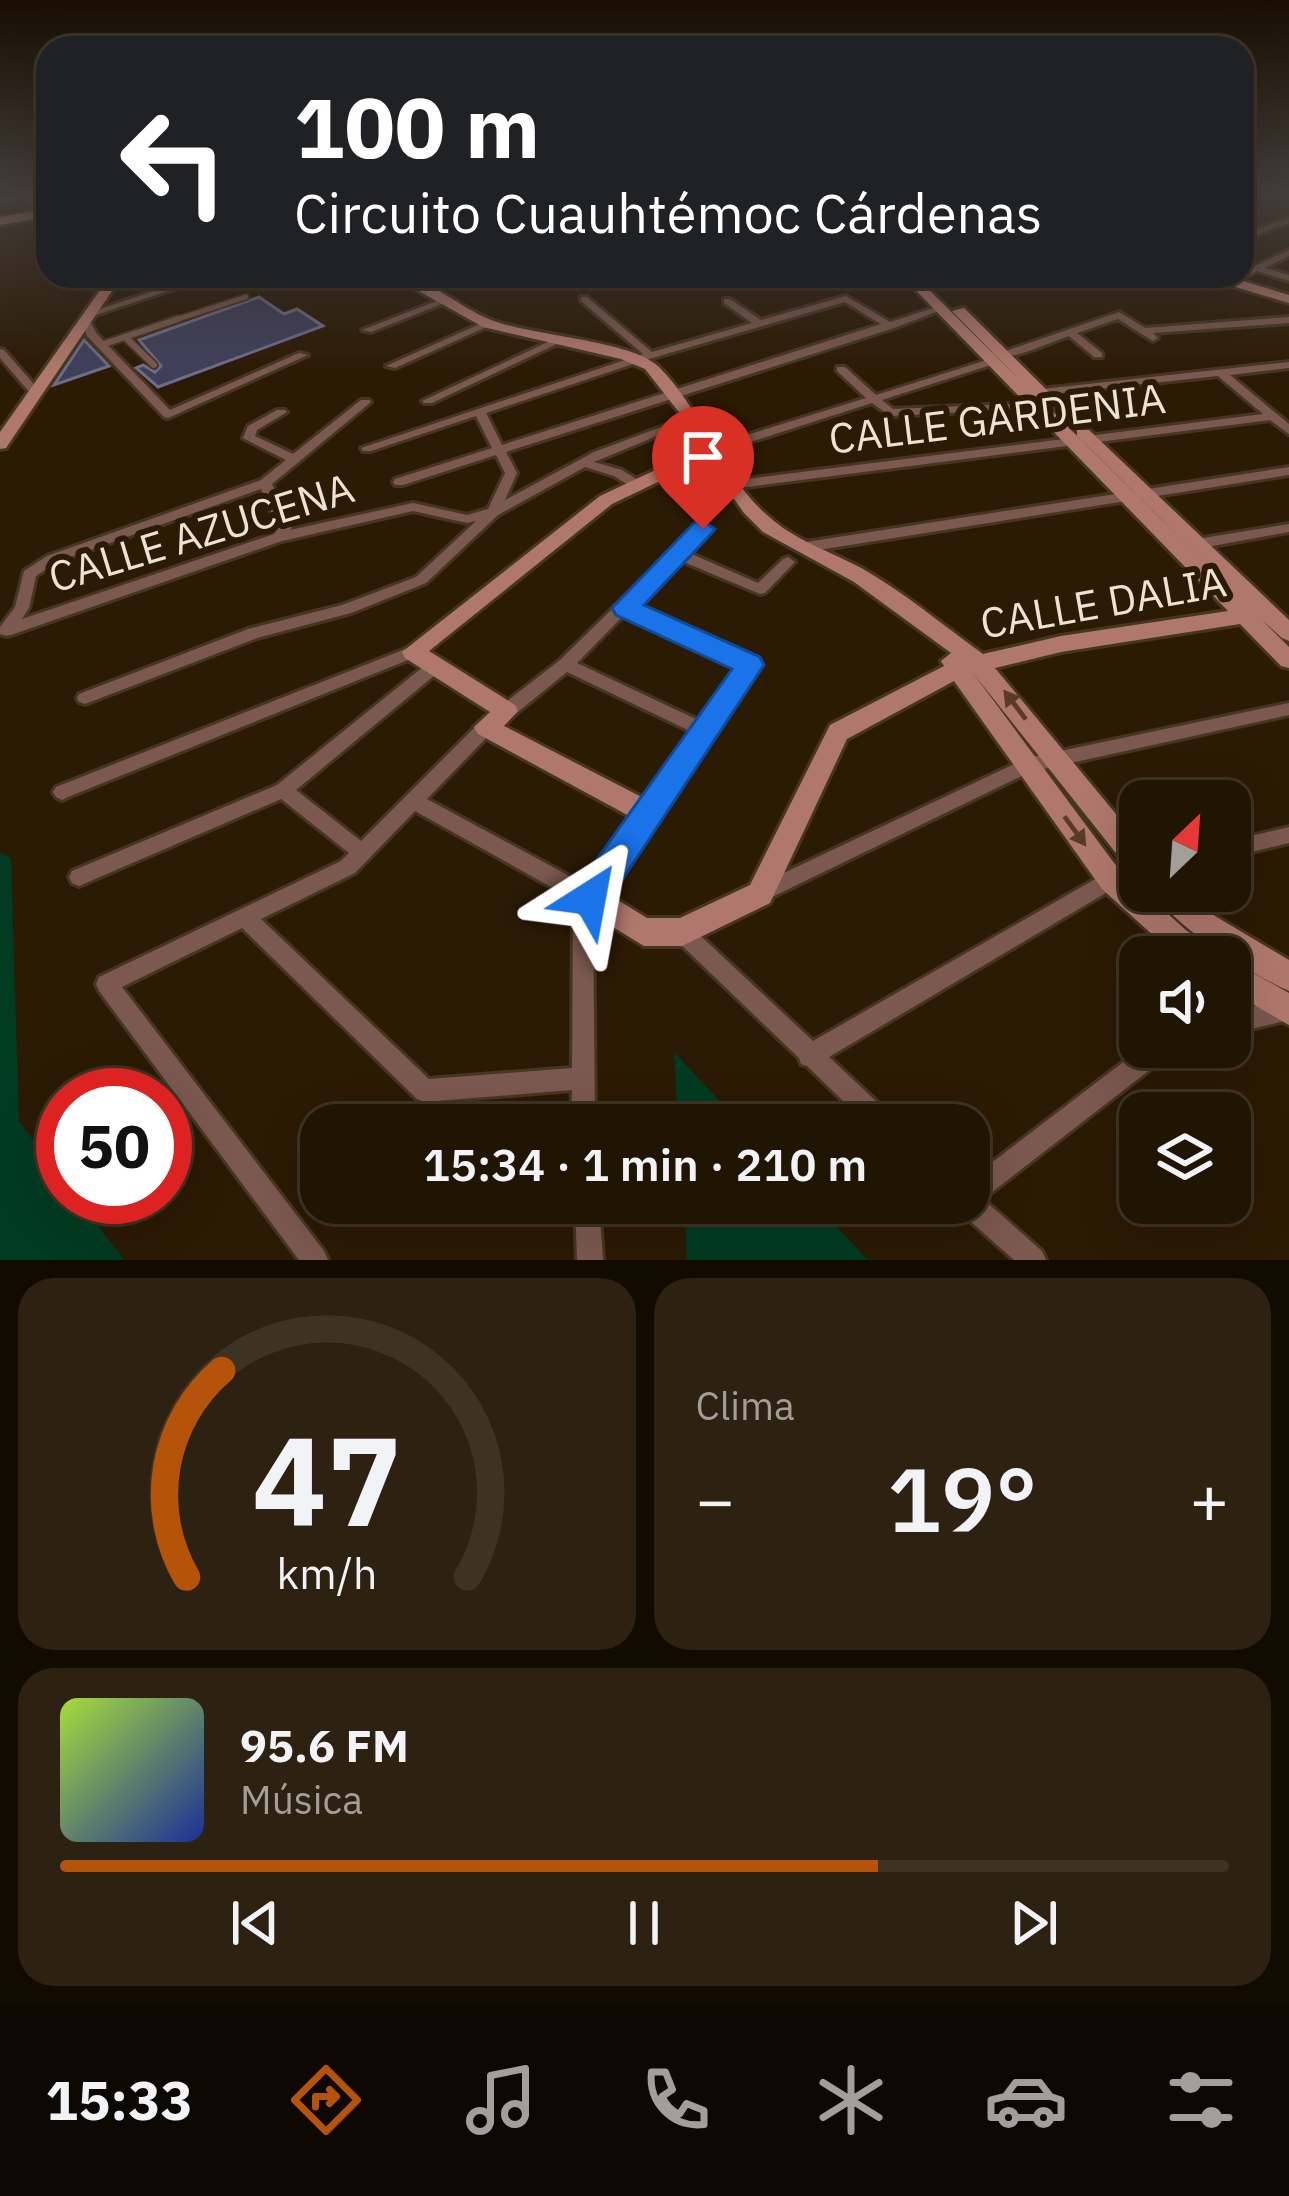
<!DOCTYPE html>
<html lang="es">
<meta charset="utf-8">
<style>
body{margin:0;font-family:"IBM Plex Sans",sans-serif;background:#2d2112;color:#f1f3f6;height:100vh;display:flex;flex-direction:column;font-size:45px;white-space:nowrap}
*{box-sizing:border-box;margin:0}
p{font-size:39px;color:#a29e9a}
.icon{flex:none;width:66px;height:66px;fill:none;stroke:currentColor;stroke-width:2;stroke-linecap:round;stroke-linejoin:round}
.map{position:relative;height:1260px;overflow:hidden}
.sheet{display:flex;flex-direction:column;gap:18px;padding:18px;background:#120b02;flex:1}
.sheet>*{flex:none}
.guide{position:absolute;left:36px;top:36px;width:1218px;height:252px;border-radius:36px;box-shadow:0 12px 48px #0002,0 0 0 3px #3d3325;background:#202124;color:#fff;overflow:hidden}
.needle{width:78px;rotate:25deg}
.tools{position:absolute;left:1119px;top:780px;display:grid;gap:24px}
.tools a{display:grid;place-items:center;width:132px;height:132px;border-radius:24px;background:#201403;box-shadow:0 12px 48px #0002,0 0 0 3px #3d3325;font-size:60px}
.speed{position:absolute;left:36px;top:1068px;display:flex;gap:24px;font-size:60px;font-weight:700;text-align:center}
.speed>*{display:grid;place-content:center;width:156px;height:156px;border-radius:50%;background:#201403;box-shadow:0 12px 48px #0002,0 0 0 3px #3d3325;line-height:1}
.speed .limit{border:18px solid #d22;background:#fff;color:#111}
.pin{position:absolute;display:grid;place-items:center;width:102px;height:102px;color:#fff;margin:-123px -51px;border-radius:50% 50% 50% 0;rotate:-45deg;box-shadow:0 0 12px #0007}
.pin .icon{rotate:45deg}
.me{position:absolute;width:132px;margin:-66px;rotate:34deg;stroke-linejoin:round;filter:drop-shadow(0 0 9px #0008)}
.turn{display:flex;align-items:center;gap:42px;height:252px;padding:0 60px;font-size:54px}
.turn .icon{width:156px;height:156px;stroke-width:2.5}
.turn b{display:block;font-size:84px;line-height:102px}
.big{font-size:90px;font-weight:600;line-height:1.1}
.sheet .tile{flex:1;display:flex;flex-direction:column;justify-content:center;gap:18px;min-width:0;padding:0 42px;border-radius:36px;background:#2d2112}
.sheet .dial{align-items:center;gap:0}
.dial svg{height:312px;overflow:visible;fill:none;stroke:#3d3325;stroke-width:7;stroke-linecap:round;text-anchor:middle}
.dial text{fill:#f1f3f6;stroke:none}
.song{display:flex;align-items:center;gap:36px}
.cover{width:144px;height:144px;border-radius:18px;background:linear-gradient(135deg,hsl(80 70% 55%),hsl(230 70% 35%))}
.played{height:12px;border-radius:6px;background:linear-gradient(90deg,#b45309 70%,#3d3325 70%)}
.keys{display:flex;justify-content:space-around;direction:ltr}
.heat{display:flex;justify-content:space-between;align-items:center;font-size:66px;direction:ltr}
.sheet .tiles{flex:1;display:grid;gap:18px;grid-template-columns:1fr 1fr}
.tile:last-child{grid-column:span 2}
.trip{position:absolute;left:300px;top:1104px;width:690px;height:120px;border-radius:36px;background:#201403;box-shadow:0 12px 48px #0002,0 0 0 3px #3d3325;font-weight:600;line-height:120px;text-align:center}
.menu{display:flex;height:192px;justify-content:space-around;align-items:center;background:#0d0801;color:#a29e9a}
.menu .icon{width:84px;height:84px}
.menu .on{color:#b45309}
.menu b{font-size:54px;color:#f1f3f6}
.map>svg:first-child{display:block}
.green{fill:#013b21}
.building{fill:#403f5a;stroke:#6d6d8a;stroke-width:3}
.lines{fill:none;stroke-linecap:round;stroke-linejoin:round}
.lane-far1-casing{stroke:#463621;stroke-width:8}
.lane-casing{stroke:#463621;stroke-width:10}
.street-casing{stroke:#463621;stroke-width:6}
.secondary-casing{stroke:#463621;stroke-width:6}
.primary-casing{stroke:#463621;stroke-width:6}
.lane-far1{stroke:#7b5850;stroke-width:4.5}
.lane{stroke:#7b5850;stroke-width:6}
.street{fill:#7b5850;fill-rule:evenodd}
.secondary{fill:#b0786c;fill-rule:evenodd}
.primary{fill:#da9181;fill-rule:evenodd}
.oneway{fill:#5a3b28}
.route{fill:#1a73e8;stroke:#114b97;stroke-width:3}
.labels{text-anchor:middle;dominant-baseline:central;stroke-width:12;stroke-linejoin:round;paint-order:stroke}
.street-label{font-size:42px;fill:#eee2d4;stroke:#2b1a04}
</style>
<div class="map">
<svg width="1289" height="1260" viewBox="0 0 1289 1260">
<rect width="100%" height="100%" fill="#2b1a04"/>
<g class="green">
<polygon points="0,852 11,858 19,1121 63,1180 63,1197 76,1197 124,1260 0,1260"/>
<polygon points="674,1052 742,1125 678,1125"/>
<polygon points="684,1203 815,1203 868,1260 687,1260"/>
</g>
<g class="building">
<polygon points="259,297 284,314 297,309 323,326 158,387 136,368 143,365 155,372 161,366 139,340"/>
<polygon points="84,340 109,366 54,385"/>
</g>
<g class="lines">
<g class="lane-far1-casing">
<g id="lane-far1">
<polyline points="0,201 27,195 39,214"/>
<polyline points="169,322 246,297"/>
</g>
</g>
<g class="lane-casing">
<g id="lane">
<polyline points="125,337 154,365"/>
<polyline points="101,345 178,319"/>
</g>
</g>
<g class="street-casing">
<g id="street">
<polygon points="1289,218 1289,223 1242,240 1242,234"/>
<polygon points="1289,250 1289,256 1265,268 1289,275 1289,281 1257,271 1242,278 1238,276 1242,276 1242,272"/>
<polygon points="199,276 213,276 93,316 85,314"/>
<polygon points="703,276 747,276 742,279 700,282 695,279"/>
<path d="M846,296L890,322L939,306L944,309L894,328L506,452L517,473L505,500L594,452L688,417H696L698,419L594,462L622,470L641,482V488H633L614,476L585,467L498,515L426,583L351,613L257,638L85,704L79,702L77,698L79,694L248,629L342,605L416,577L476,521L467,523L413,511L282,541L11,635L6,636L0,634V627L15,607L24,571L47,556L261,480L286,460L243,438L248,426L277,410H285L287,412L257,430L255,436L293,454L361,400H369L371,402L272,484L292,528L290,530L413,503L467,515L488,509L505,473L496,455L403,485H395L393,482L395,479L492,448L476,416L371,451H363L361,448L643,354L581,301V297H587L652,352L752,323L724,303V299H730L761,320ZM845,302L881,324L502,445L486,413L642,361ZM261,489L278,528L274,534L22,619L29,608L36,576L57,562Z"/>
<polygon points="439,300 447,302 371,332 362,330"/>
<path d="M1119,312L1145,328L1289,317V323L1153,333L1158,338L1153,341L1118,319L1077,333L1102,353V357H1094L1069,336C1042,345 1010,363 984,355L989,352L1006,351Z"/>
<polygon points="83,318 89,318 96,333 170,410 299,353 308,355 168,418 164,417 87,336 81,320"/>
<polygon points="484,322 493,324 395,368 386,366"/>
<polygon points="552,340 561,342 432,403 424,403 422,401"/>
<polygon points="0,349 4,350 39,390 39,394 31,394 0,358"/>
<polygon points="990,359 995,362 994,364 882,400 893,409 1036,403 1040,404 1040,408 890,416 872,403 713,454 709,455 703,451 705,448 866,398 837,371 837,367 845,367 876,395"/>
<polygon points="1289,362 1289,368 1230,375 1289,424 1289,434 1270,420 730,489 724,485 730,481 1263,414 1218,376 1033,396 1027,393 1033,390"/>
<polygon points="1289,467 1289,475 806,552 799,547 806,542"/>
<polygon points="1289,524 1289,532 1191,550 1184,545 1191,540"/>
<path d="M702,525L709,529L687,552L758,583L783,559L788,557L795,562L765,593L760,594L679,560L633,606L756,661L758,665L654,819L648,821L642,819L639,813L642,807L694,733L567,672L513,716L507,718L501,716L499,711L501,706L560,660L697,526ZM625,614L740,667L702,722L577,663Z"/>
<polygon points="413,646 418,648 421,652 418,656 68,797 62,800 56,797 53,792 56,787"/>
<path d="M435,660L441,662L443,666L441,670L296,790L361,841L480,722L486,720L492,722L494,727L492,732L427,799L597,891L600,898L593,910L595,1125H571L572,1090L425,1102L417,1099L242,928L122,987L324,1251L328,1260H299L99,991L96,984L99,977L341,861L349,853L281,799L79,886L72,883L69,877L72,871L277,785L429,662ZM415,811L576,901L573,908L572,1068L429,1079L261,919L355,873Z"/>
<polygon points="1289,703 1289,715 1030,772 770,898 763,901 756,898 753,892 756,886 1027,758"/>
<polygon points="1289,827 1289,843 1230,857 1230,841"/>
<polygon points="1140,862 1140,880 1116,887 829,1057 893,1117 897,1125 868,1125 807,1066 801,1064 799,1058 675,939 672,932 675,925 682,922 689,925 813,1041 1104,874"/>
<polygon points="1289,998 1289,1020 1230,1034 1230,1012"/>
<polygon points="1143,1047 1172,1047 1169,1055 983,1199 1042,1251 1046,1260 1014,1260 960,1212 957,1203 969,1203 969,1180"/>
<polygon points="575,1203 599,1203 603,1260 577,1260"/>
</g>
</g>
<g class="secondary-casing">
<g id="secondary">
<polygon points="110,276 122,276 6,448 0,449 0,432"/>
<path d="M392,276C428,276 458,307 491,320C531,336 631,340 659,367C704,412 723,481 774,521C799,542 834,553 863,569C905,593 944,626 983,654L1061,636L1228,611L902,276H915L1021,381L952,311L964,308L1060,403L1058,406H1047L1250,607L1077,436V430H1089L1289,620V641L1282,638L1262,620L1289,647V668L1281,666L1240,624L1061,652L995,668L1140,843V875L1131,872L973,673L1120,871L1187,931L1213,947L1217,957H1177L1102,889L954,681L847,739L770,903L682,946H644L580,907L576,898L580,889L631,817L478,734L474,727L490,712L405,658L402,652L600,496L700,449L685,420L645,369L621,359L483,327ZM706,459L744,513L763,532L854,582L951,653L941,661L944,666L830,725L750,885L680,918H647L608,894L657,821L661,813L657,805L504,726L518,711L515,705L429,651L612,504Z"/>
<polygon points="1170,276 1230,277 1289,295 1289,303 1229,285 1176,280"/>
<path d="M1154,891H1187L1210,913L1289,960V991C1254,976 1170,925 1154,891Z"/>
<polygon points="1230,960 1289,993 1289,1025 1230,991"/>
</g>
</g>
<g class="primary-casing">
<polygon id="primary" points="48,209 48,217 0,225 0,217"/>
</g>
<use href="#lane-far1" class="lane-far1"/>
<use href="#lane" class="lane"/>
<use href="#street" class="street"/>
<use href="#secondary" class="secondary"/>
<use href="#primary" class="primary"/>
</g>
<defs><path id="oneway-solid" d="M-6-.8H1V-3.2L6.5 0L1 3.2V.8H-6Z" transform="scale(3)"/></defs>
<g class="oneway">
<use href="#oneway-solid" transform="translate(1015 705) rotate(-127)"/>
<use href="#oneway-solid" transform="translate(1075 831) rotate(54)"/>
</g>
<linearGradient id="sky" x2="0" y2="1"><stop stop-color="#180e02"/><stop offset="0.52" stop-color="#443e3a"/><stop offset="1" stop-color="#443e3a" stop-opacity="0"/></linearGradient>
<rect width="1289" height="372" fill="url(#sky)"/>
<polygon class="route" points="703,521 715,529 711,534 644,605 760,657 764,665 603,909 590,914 578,909 572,898 578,886 732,669 616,615 612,608 694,523"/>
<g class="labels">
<g class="street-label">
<text transform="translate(997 418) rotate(-7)">CALLE GARDENIA</text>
<text transform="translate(201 532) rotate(-17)">CALLE AZUCENA</text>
<text transform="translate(1103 602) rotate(-10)">CALLE DALIA</text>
</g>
</g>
</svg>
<div class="tools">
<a><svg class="needle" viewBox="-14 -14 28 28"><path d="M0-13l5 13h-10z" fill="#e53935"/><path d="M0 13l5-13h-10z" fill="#a29e9a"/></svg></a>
<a><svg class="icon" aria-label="sound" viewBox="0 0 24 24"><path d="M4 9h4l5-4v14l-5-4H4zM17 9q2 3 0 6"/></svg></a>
<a><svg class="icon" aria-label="layers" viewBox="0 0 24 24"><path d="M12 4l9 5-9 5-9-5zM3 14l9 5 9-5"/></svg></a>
</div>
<div class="speed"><div class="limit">50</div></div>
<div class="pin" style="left:703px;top:529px;background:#d93025"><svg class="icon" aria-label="arrive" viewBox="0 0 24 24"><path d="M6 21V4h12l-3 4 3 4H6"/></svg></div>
<svg class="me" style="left:590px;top:898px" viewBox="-20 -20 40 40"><path d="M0-17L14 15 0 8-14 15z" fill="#1a73e8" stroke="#fff" stroke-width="4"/></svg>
<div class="trip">15:34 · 1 min · 210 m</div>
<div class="guide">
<div class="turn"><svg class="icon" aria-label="left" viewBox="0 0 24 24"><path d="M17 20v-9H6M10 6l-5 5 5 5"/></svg><div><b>100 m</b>Circuito Cuauhtémoc Cárdenas</div></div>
</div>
</div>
<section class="sheet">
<div class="tiles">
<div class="tile dial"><svg viewBox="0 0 100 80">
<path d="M14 69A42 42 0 1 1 86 69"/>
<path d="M14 69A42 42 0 0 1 23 16" stroke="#b45309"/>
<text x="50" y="56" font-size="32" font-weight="700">47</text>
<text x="50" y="72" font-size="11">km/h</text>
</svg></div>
<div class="tile"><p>Clima</p>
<div class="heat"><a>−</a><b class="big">19°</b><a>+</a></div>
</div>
<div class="tile">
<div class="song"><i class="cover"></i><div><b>95.6 FM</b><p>Música</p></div></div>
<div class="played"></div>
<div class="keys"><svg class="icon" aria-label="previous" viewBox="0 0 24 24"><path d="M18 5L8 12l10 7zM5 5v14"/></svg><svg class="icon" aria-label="pause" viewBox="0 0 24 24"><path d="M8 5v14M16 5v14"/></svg><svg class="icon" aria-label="next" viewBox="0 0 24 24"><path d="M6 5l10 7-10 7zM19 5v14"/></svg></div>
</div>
</div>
</section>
<nav class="menu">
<b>15:33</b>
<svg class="icon on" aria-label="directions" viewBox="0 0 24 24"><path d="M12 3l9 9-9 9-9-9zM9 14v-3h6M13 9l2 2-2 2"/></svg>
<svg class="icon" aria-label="music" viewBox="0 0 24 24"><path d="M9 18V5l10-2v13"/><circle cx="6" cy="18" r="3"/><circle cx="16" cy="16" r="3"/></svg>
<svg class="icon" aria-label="phone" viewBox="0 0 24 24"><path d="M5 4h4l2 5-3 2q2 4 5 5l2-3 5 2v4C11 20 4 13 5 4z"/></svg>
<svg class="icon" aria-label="climate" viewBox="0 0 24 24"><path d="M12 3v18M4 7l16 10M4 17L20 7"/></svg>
<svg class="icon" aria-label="car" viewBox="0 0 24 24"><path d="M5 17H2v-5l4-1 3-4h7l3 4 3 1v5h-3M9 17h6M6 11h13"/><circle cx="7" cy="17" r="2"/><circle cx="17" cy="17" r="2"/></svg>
<svg class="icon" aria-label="filters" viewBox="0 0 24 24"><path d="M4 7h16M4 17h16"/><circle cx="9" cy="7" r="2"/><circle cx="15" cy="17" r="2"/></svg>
</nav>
